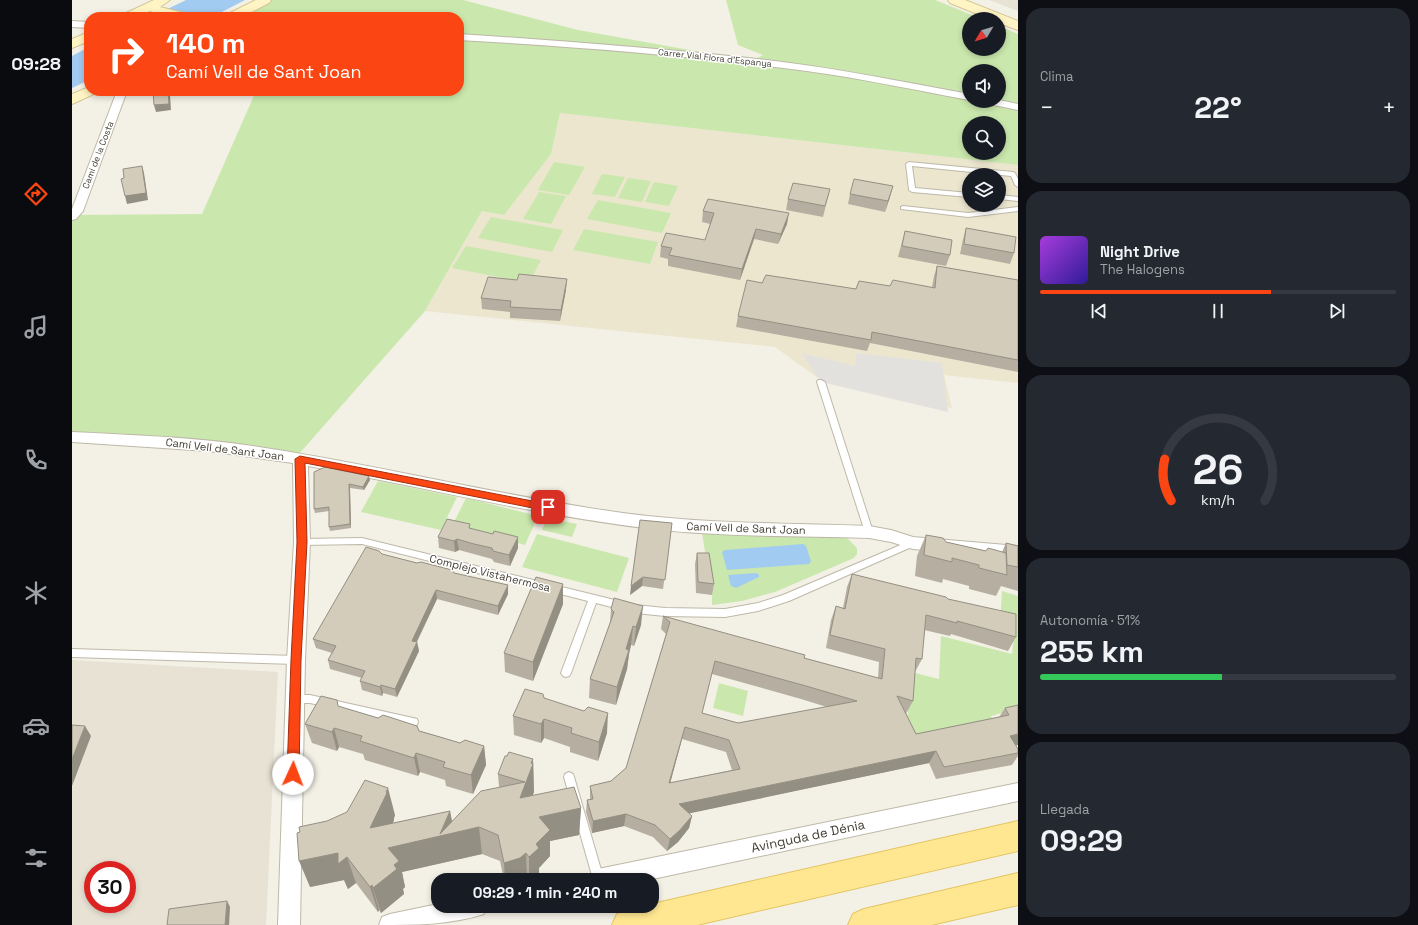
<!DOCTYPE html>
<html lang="es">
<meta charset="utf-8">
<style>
body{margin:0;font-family:"Space Grotesk",sans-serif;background:#242831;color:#f1f3f6;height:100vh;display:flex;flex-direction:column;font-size:15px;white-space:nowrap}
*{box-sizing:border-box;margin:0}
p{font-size:13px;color:#9ea1a6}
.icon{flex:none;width:22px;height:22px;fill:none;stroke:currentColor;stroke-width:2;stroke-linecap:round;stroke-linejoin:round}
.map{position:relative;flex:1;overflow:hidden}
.details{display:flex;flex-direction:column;gap:8px;padding:8px;background:#0d0f14;width:400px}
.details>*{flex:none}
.guide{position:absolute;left:12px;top:12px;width:380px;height:84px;border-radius:16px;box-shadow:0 2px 6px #0003;background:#fb4614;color:#fff;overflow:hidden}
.needle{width:26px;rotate:232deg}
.fabs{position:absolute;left:890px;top:12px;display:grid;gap:8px}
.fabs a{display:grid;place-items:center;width:44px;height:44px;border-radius:50%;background:#171b24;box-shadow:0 2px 6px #0003;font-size:20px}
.speed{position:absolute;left:12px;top:861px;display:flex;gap:8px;font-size:20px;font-weight:700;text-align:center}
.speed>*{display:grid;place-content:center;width:52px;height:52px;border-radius:50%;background:#171b24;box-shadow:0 2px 6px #0003;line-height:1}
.speed .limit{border:6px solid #d22;background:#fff;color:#111}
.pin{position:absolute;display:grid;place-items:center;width:34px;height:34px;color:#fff;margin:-17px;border-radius:8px;box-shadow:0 2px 6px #0006}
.me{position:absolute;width:44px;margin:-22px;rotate:2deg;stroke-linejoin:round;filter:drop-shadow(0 0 3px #0008)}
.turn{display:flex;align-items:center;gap:14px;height:84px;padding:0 16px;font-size:18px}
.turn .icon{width:52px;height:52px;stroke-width:2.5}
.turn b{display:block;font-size:28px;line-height:34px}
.big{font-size:30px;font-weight:600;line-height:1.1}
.details .tile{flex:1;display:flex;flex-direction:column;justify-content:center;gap:6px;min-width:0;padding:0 14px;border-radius:16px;background:#242831}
.details .dial{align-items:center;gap:0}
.dial svg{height:104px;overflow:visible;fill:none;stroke:#363941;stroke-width:7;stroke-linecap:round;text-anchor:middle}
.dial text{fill:#f1f3f6;stroke:none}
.song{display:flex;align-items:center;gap:12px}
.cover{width:48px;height:48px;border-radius:6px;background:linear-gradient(135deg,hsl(280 70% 55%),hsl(250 70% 35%))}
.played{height:4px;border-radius:2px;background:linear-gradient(90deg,#fb4614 65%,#363941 65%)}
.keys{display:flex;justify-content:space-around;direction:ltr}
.heat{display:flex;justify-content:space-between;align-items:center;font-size:22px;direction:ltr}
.charge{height:6px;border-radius:3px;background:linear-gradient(90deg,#34c759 51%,#363941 0)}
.trip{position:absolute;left:359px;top:873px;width:228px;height:40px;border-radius:16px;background:#171b24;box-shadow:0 2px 6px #0003;font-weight:600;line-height:40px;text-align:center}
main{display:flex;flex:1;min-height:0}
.menu{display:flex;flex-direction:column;width:72px;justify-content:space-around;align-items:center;background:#090b0e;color:#9ea1a6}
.menu .icon{width:28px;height:28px}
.menu .active{color:#fb4614}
.menu b{font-size:18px;color:#f1f3f6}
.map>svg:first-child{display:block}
.residential{fill:#e7e2d3;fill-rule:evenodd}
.education{fill:#ece6cf;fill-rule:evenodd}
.green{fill:#cae8ad;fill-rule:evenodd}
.parking{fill:#e3e1de}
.water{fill:#a1cbf0}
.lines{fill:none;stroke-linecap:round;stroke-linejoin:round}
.service-casing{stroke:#beb8a8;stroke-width:2}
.minor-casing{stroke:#beb8a8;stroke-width:2}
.secondary-casing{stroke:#d3c695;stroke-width:2}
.primary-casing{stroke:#e4c562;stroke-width:2}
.service{fill:#fff;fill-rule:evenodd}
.minor{fill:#fff;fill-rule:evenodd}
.secondary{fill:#fff4c3;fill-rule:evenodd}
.primary{fill:#ffe792;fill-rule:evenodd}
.wall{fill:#b6afa1;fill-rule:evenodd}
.shaded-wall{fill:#948f83}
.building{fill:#d4ccbb;stroke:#948f83;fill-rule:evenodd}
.route{fill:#fb4614;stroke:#a32e0d}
.labels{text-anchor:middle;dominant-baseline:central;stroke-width:3;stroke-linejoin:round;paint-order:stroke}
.far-street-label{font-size:9px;fill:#454035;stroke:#fff}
.street-label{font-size:11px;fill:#454035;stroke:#fff}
.near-street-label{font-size:13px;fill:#454035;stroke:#fff}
</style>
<main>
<nav class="menu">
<b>09:28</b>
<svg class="icon active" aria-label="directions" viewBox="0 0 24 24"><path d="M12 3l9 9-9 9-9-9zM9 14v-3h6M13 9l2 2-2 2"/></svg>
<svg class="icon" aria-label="music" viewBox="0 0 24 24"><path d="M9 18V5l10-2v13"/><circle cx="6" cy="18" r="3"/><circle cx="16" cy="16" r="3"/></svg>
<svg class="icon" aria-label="phone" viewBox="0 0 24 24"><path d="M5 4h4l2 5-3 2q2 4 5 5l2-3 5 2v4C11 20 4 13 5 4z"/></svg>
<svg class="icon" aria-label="climate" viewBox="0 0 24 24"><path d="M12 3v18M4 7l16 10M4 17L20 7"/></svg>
<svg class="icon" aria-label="car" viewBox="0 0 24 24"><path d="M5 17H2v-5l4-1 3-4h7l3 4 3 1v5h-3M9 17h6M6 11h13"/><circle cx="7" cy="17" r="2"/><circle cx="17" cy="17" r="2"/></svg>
<svg class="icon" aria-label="filters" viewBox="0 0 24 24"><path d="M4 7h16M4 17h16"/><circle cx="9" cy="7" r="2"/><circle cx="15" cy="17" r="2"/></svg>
</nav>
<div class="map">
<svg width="946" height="925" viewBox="0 0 946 925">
<rect width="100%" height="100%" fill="#f3f0e5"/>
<g class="residential">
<polygon points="917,0 946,0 946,11"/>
<path d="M0,660L206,672L194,925H0ZM21,870H55V904H21Z"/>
</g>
<path class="education" d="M488,113L946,165V383L872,375L880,408L746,378L703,347L353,311L410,211L479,154ZM897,175H927V205H897Z"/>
<g class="green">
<path d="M193,0H391L506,30L679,61L691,55L666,45L654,0H863L910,19H897V49H927V26L946,34V165L488,113L479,154L432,215L410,211L353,311L226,455L0,433V217L2,215L130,214L184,91H387V17H160ZM897,71H927V101H897ZM897,123H927V153H897Z"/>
<polygon points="482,162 513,167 497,195 466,190"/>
<polygon points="530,174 553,177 543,197 520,194"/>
<polygon points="556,178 579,181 570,202 546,198"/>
<polygon points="582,182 606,186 597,206 573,202"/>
<polygon points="467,192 494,196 479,224 451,219"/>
<polygon points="526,200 599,213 590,233 515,219"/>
<polygon points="419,217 491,230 480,252 406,238"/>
<polygon points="512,229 586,242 578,264 501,250"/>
<polygon points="394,246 469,260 457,283 380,268"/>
<polygon points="306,481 385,497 369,530 289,512"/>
<polygon points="394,498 466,516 453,545 380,526"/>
<polygon points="475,518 505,524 500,537 470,530"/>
<polygon points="630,533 775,538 785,548 785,554 782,558 703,592 670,601 640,605 640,595"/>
<polygon points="465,534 557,558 545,592 450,567"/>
<polygon points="930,591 946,596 946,708 919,716 924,727 839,745 830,714 836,715 839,672 867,679 869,636 940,654 943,629 928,624"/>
<polygon points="647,683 676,691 671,716 641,708"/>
</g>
<polygon class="parking" points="729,353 783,366 784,353 870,363 876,412 749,382"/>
<g class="water">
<polygon points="114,0 173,0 140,17 79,17"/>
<polygon points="17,47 17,80 0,88 0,56"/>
<polygon points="731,544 734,546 739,561 737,564 655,570 650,552 653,550"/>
<polygon points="684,573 687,575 687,577 664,588 659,586 656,575"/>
</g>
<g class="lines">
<g class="service-casing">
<g id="service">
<polygon points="837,162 941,172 943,173 946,179 946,187 943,185 939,176 840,166 843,188 897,193 897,197 840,192 837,190 834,164"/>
<polygon points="927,195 946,197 946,201 927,199"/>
<polygon points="831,206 896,213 946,207 946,211 896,217 829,209 829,207"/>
<polygon points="746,380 749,380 753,382 801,532 800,534 794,534 793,532 745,382"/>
<polygon points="290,538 563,605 593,608 653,609 686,603 711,595 838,541 844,541 845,543 844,545 717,601 686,611 653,617 593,616 563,613 524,603 499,673 497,676 494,677 491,676 489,673 516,601 290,544 230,545 227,544 226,542 227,540 230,539"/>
<polygon points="0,649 224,656 227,657 229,660 227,663 224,664 0,657"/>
<polygon points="223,695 238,695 341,718 345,719 346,722 345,725 341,726 238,703 223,703 220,702 218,699 220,696"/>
<polygon points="497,772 501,774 502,777 532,880 521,879 492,777 493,774"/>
</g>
</g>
<g class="minor-casing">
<g id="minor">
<polygon points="0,21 17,22 17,28 0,27"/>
<path d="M387,34C493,41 598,49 703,61C768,69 833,82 897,94V100C833,88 768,74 703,67C598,54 493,46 387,40Z"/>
<polygon points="45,91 55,91 11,211 4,219 0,220 0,209"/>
<polygon points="927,100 946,104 946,110 912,103 910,101"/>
<path d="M0,432C60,435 121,437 181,446C305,464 427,496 551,513C633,524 715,523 797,526L819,530L841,537L946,546V558L841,549L819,542L797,538C725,536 652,537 580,529C464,515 350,487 236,466L238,542L233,660L228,925H206L215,660L222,542L221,463L136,451L0,442Z"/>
<polygon points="946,783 946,801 576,880 515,880 519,873 526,869"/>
<path d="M366,904V906H415L412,914C378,925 342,925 307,925L310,917L318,914Z"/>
</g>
</g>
<g class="secondary-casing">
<g id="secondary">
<polygon points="82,0 98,0 88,7 116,14 118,17 98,17 78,11 66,17 50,17 52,14"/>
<polygon points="184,0 199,0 197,3 170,17 154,17 156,14"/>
<polygon points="876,0 893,0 946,21 946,30 927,23 927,19 918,19 878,3"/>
<polygon points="17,32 17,41 0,48 0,39"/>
<polygon points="17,87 17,91 24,91 22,94 0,104 0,94"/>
</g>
</g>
<g class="primary-casing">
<g id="primary">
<path d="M946,821V851L625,925H540L545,914C557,909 567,906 580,906V904Z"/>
<polygon points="946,873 946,905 859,925 776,925 781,914 792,909"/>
</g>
</g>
<use href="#service" class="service"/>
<use href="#minor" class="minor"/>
<use href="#secondary" class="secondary"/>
<use href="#primary" class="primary"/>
</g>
<g class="wall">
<polygon points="758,189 751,217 714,210 716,199"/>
<polygon points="778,194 818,197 813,212 776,204"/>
<polygon points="631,211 715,224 706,244 682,239 668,280 596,266 596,259 588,257 589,246 633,240 638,224 630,222"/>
<polygon points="894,228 942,253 938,264 888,254 891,239"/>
<polygon points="833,231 878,255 874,266 826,257 830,242"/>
<polygon points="865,266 946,280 946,372 798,343 795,351 664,327 666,316 690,283 784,289 818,286 860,287 862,276"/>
<polygon points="494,290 488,321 438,318 438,312 410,309 409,298"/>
<polygon points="242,472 298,480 292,490 278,488 279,528 258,531 257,527 257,511 243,513 242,509"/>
<polygon points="600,523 591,589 570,586 558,595"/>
<polygon points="398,528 446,548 438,566 422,562 420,559 387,550 383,552 367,548 366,537"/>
<polygon points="854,535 874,542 914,551 930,552 934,543 946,546 946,591 929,586 924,596 897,589 897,586 871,579 870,583 843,576 845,556"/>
<polygon points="625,553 642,584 640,595 624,593 623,564"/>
<polygon points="310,554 382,573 436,594 426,615 365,599 345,642 347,651 325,697 311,693 310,696 290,690 288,681 290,678 258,669 256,660 260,653 244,648 241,639"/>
<path d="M780,574L876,599L944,637L936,651L879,634L878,636L852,630L850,659L843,672L841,701L834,714L844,734L927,717L933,708L946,705L944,746L946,749V756L940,765L864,779L857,763L617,813L620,816L617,828L606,842L595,851L581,837L552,826L520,833L514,812L515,800H518V786L539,781L554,768L594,634L589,629L591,616L732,658L806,678L807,662L754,648L759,620L764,606L771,608L775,587ZM640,674L729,699L755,707L666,723L630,713ZM610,739L654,752L660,770L598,783Z"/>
<polygon points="491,584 491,604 461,681 433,672 432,653"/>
<polygon points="539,609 569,625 562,646 559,645 557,654 555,669 544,705 517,698 518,679 538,623"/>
<polygon points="472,698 535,733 526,761 498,752 498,747 472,738 469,743 442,735 441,716"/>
<polygon points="266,706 388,743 412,746 414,765 401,794 374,786 373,780 348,772 346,776 293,760 291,754 267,747 265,751 240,743 233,724"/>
<polygon points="461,759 462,792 460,796 509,808 507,835 478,841 478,856 467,868 467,874 460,880 456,880 455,879 453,880 432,880 428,861 410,854 330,872 333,887 331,889 332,894 309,913 307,910 306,912 284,883 276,889 272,880 238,887 323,815 322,818 322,820 321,823 378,811 380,821 427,787 426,774"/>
</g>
<g class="shaded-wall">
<polygon points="96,91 98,95 99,110 84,112 82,105"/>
<polygon points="70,166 72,173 76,200 55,204 53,196"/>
<polygon points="821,186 818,197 813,212 816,201"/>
<polygon points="717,213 715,224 706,244 709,234"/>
<polygon points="684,229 682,239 668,280 670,269"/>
<polygon points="495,279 494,290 488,321 489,310"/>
<polygon points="297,476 298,480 292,490 291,487"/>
<polygon points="277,484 278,488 279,528 278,524"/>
<polygon points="446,537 446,548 438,566 437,555"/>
<polygon points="385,539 387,550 383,552 382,541"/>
<polygon points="571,577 570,586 558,595 559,586"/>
<polygon points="491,584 491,604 461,681 461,662"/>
<polygon points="436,585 436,594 426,615 426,606"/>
<polygon points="364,590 365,599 341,649 340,641"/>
<polygon points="571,606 569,625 562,646 564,627"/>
<polygon points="561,626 559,645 557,654 555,669 544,705 545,687 554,649"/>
<polygon points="345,642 347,651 325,697 323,689"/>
<polygon points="309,685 311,693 310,696 308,687"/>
<polygon points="536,713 535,733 526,761 527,742"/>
<polygon points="472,719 472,738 469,743 469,724"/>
<polygon points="13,726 19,736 0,786 0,759"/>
<polygon points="613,727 610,739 595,795 597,783"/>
<polygon points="262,728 267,747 265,751 260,732"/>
<polygon points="946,734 946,745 930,749 938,736"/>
<polygon points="412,746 414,765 401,794 399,775"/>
<polygon points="864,751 857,763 605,816 607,804"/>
<polygon points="344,753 348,772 346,776 342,758"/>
<polygon points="461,759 462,792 449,826 448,798"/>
<polygon points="316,788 323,815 322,818 322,820 306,855 298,828"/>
<polygon points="509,808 507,835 478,841 478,856 467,868 467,874 460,880 457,880 457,857 464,844 467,817"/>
<polygon points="378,811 382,833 407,827 410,854 330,872 333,887 331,889 332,894 309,913 301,888 316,848 368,834"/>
<polygon points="554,814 552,826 520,833 521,821"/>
<polygon points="620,816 617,828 606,842 595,851 598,839"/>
<polygon points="266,853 275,857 284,883 276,889 272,880 238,887 227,861"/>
<polygon points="454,853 455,879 453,880 433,880 432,863"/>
<polygon points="300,885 307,910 306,912 298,887"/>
<polygon points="155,901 158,907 157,925 153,925"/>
</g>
<g class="building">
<polygon points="81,91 96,91 97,104 82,105"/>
<polygon points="70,166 74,193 53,196 49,179 52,178 51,169"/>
<polygon points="782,179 821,186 816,201 778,194"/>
<polygon points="721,183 758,189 753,206 716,199"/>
<polygon points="636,199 717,213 709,234 684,229 670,269 597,255 600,248 589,246 594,233 633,240 642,213 631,211"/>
<polygon points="894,228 944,237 942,253 892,244"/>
<polygon points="833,231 880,240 878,255 830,246"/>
<polygon points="865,266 946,280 946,360 800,332 799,340 666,316 675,280 690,283 694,275 784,289 787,281 818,286 821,280 863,288"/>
<polygon points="447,274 495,279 489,310 438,307 439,301 409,298 416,277 445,280"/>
<polygon points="253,467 297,476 291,487 277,484 278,524 257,527 257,507 242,509 242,472"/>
<polygon points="375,519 398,524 397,528 421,534 422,531 446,537 437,555 421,551 420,548 402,544 385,539 382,541 366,537"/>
<polygon points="568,520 600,523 593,580 571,577 559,586"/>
<polygon points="854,535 871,538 874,542 914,551 916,548 934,553 935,575 907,568 907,565 880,558 880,562 852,555"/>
<polygon points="934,543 946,546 946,567 935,565"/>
<polygon points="294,547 307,551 310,554 345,563 349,562 380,570 382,573 436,585 426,606 364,590 340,641 345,642 323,689 309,685 308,687 288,681 293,671 256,660 264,646 241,639"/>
<polygon points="625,553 637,553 642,584 626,582"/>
<path d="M780,574L874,597L876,599L944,614V637L885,621V623L854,615L850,659L844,658L841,701L825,696L844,734L937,715L933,708L946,705V734L938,736L946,749V753L872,767L864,751L607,804L620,816L608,830L598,839L583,825L554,814L521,821L515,800L521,799L518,786L539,781L554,768L598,622L591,616L733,655L732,658L810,679L813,649L758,635L764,606L773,609ZM643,661L734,686L785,701L666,723L630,713ZM613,727L657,740L668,769L597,783Z"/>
<polygon points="464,577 491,584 461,662 432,653"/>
<polygon points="542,598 571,606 564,627 561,626 554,649 557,650 545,687 518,679 542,612 539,609"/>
<polygon points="453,689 471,694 472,698 512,711 516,707 536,713 527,742 499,733 500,728 472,719 469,724 441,716"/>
<polygon points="249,696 265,700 266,706 306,718 311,715 345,726 347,731 368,737 388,743 393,740 412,746 399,775 371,767 373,762 344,753 342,758 288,741 290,736 262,728 260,732 233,724"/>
<polygon points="0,725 13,726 0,759"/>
<polygon points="437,752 461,759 459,763 461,764 448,798 502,787 509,808 467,817 478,830 464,844 467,848 457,857 454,853 448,858 432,863 426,835 407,827 316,848 327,861 322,865 325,869 301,888 300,885 298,887 275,857 266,864 266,853 227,861 225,833 228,832 227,827 255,821 275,812 293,780 316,788 314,792 315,793 298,828 378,811 368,834 409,791 453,782 426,774 433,756 435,756"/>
<polygon points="155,901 153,925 95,925 97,909"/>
</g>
<polygon class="route" points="228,456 476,504 481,507 476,511 233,463 235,542 229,660 227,774 225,778 221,780 217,778 215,774 219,660 225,542 223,459"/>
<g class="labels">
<g class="far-street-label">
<text transform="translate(643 58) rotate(6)">Carrer Vial Flora d'Espanya</text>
<text transform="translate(26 155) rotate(-69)">Camí de la Costa</text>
</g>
<g class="street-label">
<text transform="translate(153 449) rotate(7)">Camí Vell de Sant Joan</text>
<text transform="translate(674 528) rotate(2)">Camí Vell de Sant Joan</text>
<text transform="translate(418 573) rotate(14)">Complejo Vistahermosa</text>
</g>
<g class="near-street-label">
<text transform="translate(736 836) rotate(-12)">Avinguda de Dénia</text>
</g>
</g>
</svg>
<div class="fabs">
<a><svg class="needle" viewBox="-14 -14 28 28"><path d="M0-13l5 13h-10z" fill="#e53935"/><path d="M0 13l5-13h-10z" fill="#9ea1a6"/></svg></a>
<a><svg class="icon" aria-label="sound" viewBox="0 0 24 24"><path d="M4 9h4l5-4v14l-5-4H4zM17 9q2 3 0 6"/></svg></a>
<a><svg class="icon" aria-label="search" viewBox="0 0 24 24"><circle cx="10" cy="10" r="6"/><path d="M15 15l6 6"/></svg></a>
<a><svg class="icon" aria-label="layers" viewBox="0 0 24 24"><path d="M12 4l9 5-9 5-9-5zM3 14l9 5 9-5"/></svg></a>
</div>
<div class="speed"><div class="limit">30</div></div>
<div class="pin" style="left:476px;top:507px;background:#d93025"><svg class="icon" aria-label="arrive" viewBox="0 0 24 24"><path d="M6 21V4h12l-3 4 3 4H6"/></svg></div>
<svg class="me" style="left:221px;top:774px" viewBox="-20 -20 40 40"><circle r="19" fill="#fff"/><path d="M0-13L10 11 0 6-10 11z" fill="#fb4614"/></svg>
<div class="trip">09:29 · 1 min · 240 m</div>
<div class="guide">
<div class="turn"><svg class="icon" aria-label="right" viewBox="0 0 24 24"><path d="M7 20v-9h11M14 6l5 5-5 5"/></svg><div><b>140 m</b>Camí Vell de Sant Joan</div></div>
</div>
</div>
<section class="details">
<div class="tile"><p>Clima</p>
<div class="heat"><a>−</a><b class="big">22°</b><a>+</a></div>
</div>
<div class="tile">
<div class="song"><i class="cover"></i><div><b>Night Drive</b><p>The Halogens</p></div></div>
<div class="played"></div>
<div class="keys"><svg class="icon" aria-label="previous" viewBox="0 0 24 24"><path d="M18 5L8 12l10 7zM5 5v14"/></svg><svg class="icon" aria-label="pause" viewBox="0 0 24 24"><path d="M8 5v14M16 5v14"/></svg><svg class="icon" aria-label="next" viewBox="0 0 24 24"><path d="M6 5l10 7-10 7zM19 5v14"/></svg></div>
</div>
<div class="tile dial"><svg viewBox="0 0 100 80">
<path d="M14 69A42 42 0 1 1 86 69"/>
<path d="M14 69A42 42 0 0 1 9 37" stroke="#fb4614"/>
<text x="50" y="56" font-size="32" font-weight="700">26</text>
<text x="50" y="72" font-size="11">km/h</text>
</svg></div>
<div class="tile"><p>Autonomía · 51%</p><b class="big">255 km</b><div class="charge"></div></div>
<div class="tile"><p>Llegada</p><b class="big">09:29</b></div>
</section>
</main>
